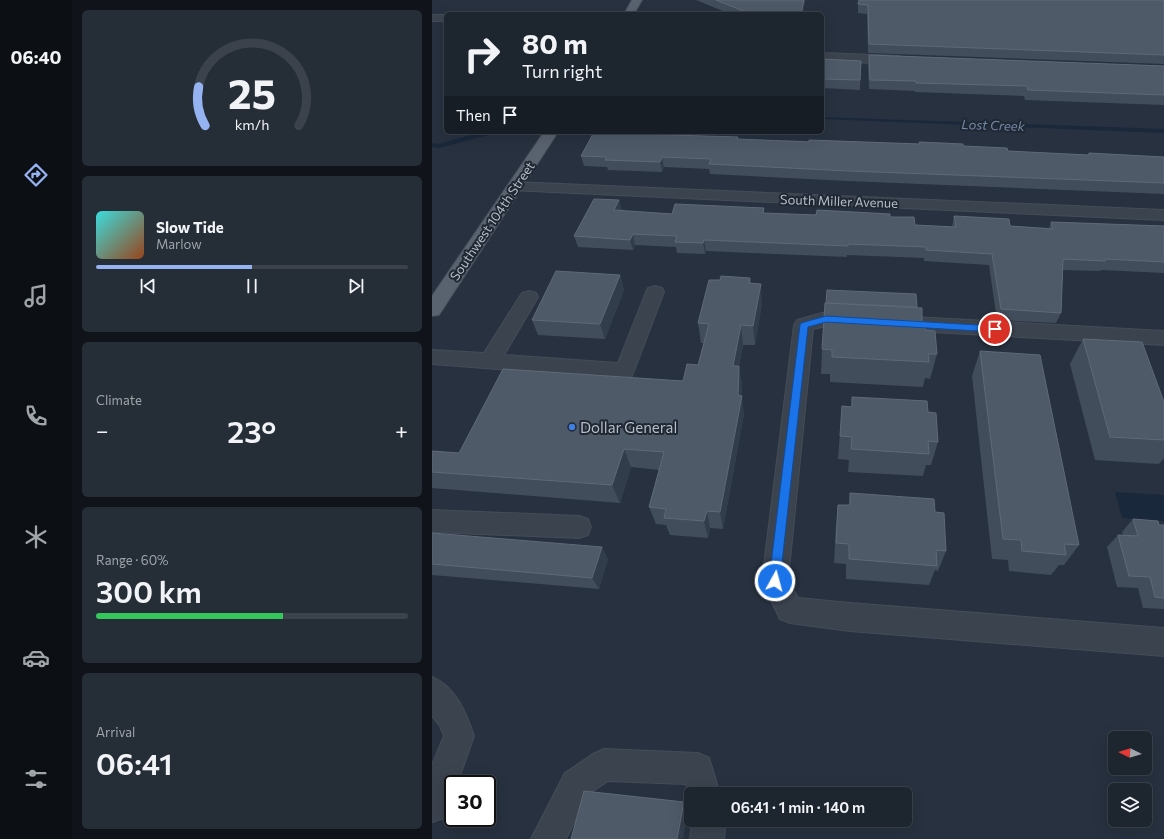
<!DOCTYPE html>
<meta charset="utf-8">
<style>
body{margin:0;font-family:Commissioner,sans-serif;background:#252d37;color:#f1f3f6;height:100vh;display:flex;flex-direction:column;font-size:15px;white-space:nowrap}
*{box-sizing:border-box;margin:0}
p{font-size:13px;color:#a0a5aa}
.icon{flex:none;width:22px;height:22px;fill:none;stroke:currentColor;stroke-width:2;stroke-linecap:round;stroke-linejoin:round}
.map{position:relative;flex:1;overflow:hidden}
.sheet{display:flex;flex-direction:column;gap:10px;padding:10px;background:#10141a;width:360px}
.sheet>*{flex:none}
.hud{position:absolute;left:12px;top:12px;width:380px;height:122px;border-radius:6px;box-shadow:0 4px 16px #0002,0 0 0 1px #3b424b;background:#1d252f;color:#f1f3f6;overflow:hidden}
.needle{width:26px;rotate:275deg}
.fabs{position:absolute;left:676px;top:731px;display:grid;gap:8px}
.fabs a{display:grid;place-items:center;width:44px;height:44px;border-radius:6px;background:#1d252f;box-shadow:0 4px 16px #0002,0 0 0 1px #3b424b;font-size:20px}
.speed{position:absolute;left:12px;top:775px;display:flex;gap:8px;font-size:20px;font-weight:700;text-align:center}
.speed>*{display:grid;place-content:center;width:52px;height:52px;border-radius:50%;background:#1d252f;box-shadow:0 4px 16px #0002,0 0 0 1px #3b424b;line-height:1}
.speed .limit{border:2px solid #111;border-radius:6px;background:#fff;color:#111}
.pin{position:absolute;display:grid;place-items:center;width:34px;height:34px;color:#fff;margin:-17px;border:2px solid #fff;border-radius:50%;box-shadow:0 1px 4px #0007}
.me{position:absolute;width:44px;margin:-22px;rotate:7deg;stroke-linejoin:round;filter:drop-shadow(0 0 3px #0008)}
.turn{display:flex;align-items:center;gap:14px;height:84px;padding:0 12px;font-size:18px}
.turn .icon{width:52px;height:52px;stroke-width:2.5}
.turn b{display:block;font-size:28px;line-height:34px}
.then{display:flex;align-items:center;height:38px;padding:0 12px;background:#0003;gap:8px;font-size:15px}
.big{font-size:30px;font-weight:600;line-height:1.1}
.sheet .card{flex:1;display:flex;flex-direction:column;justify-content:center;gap:6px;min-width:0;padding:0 14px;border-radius:6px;background:#252d37}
.sheet .dial{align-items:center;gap:0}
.dial svg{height:104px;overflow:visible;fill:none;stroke:#3b424b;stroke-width:7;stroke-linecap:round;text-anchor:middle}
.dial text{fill:#f1f3f6;stroke:none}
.song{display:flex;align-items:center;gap:12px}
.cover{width:48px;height:48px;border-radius:6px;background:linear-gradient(135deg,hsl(180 70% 55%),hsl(20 70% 35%))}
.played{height:4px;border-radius:2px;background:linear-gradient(90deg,#95b2f1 50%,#3b424b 50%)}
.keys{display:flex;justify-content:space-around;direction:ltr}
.heat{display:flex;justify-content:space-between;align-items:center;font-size:22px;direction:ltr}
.charge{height:6px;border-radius:3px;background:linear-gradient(90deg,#34c759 60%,#3b424b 0)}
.trip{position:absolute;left:252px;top:787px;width:228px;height:40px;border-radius:6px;background:#1d252f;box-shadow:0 4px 16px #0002,0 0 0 1px #3b424b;font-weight:600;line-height:40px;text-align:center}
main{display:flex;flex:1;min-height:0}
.tab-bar{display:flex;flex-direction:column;width:72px;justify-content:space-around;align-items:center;background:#0c0f13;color:#a0a5aa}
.tab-bar .icon{width:28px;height:28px}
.tab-bar .selected{color:#95b2f1}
.tab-bar b{font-size:18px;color:#f1f3f6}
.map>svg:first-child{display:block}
.water{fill:#1a283c}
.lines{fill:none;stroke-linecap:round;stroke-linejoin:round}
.stream{fill:#1a283c;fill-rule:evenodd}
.minor-casing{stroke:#444c58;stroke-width:2}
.major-casing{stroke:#444c58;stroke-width:2}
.minor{fill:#3b434f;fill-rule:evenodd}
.major{fill:#59626f;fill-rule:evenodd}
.wall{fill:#424d5c}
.shaded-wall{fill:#323d4c}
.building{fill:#4e5a68;stroke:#5f6977}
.route{fill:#1a73e8;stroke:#114b97}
.shop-dot{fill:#3f7fe0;stroke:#202834;stroke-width:1.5}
.labels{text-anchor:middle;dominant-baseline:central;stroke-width:4;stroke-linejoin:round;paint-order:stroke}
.far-water-label{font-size:13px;font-style:italic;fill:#7288a6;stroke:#202834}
.far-street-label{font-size:13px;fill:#b7bec9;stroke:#202834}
.poi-label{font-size:15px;fill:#b7bec9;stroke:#202834;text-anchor:start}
</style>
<main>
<nav class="tab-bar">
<b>06:40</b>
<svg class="icon selected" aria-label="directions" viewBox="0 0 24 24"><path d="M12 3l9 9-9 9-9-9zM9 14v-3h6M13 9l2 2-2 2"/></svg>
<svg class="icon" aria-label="music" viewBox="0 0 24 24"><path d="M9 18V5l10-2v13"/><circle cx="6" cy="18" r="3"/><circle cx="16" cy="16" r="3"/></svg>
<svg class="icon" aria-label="phone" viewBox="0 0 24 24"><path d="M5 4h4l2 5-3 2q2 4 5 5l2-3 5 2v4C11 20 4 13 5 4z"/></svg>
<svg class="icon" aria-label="climate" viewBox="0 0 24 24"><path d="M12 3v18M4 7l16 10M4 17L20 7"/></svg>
<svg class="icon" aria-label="car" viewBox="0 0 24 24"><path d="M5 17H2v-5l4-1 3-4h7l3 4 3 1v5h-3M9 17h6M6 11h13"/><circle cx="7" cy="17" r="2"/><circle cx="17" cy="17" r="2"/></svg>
<svg class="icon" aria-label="filters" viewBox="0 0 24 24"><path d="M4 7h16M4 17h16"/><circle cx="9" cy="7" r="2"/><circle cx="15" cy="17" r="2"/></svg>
</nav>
<section class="sheet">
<div class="card dial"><svg viewBox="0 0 100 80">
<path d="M14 69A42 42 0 1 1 86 69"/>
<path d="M14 69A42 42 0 0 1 9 39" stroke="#95b2f1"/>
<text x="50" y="56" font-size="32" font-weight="700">25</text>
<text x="50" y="72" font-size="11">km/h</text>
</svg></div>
<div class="card">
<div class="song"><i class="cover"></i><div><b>Slow Tide</b><p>Marlow</p></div></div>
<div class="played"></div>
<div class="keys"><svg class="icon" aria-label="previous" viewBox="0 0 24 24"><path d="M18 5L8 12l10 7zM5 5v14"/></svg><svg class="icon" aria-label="pause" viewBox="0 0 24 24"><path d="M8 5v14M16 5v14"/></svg><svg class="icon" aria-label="next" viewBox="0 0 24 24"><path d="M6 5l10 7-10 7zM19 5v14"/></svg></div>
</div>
<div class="card"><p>Climate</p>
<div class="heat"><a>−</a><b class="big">23°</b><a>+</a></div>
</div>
<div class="card"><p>Range · 60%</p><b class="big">300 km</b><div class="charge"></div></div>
<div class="card"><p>Arrival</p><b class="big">06:41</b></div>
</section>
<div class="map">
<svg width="732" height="839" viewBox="0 0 732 839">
<rect width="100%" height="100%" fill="#27313f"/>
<polygon class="water" points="683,492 732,495 732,521 690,518"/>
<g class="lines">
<g class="stream">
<polygon points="390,117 732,129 732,133 390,119"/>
<polygon points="57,132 68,132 7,148 0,147 0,143 7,144 35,136"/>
</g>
<g class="minor-casing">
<g id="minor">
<rect x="0" y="15" width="14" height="6"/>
<polygon points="390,53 467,56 471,57 473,60 471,63 467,64 390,61"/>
<polygon points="83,182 732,210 732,220 77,190 75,187 77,184"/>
<polygon points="223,286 230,288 232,292 200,376 193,379 0,364 0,350 52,353 90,293 97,291 104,293 106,297 72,355 186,363 214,292 216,288"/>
<polygon points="394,312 428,316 431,321 428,326 421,328 394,326 381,329 356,580 366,598 418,603 732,628 732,656 418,631 358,623 348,619 330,581 362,325 365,320"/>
<polygon points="464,316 732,331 732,345 464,330 457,328 454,323 457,318"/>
<polygon points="0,510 147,516 156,519 159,527 156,535 147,538 0,532"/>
<path d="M0,677C24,687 34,713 42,736L25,784H21V793L12,818L0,822V765L12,736L8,726L0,716Z"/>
<polygon points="172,749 266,753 277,758 288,794 259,794 259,802 254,784 176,781 155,795 134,839 99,839 133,773 161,754"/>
<polygon points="260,820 294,820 292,839 258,839"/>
</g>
</g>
<g class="major-casing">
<g id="major">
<polygon points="200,0 210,0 202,14 192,14"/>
<polygon points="112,132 126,132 7,315 0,316 0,296"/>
</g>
</g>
<use href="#minor" class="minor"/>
<use href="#major" class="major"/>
</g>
<g class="wall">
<polygon points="264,0 373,0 371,14 298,14"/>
<polygon points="732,0 732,64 436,53 435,14 426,13 426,4"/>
<polygon points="437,55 732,66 732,105 593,100 592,96 483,92 483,91 437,89 436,64"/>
<polygon points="390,59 429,61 428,90 390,88"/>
<polygon points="206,133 206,134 306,137 306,139 487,144 487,142 576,151 656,155 657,153 732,157 732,194 416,181 278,174 277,169 232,167 230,172 176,170 175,167 152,166 149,156"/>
<polygon points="187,200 190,211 240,214 332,208 332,213 458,217 483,225 520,227 522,216 578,226 617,228 619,222 732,226 732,273 669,270 668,271 631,270 629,313 624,323 565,320 557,265 492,261 492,258 415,255 415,257 274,251 273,254 245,253 244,247 203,245 201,250 146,247 142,236"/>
<polygon points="188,275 192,290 173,339 106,335 100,320"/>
<polygon points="318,278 319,283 330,303 323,345 311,345 307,366 310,386 309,396 312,414 291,529 278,528 276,538 238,535 234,525 224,524 217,507 227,470 199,467 188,503 0,488 0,451 27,453 251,381 266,365 272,343 269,343 266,323 288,280"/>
<polygon points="485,307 493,330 505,354 498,379 493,378 491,387 398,382 398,374 389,374 390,349"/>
<polygon points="651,339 732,402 732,458 727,464 663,460 638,364"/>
<polygon points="548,351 647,545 632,565 627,565 619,575 577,571 576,560 560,559 540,376"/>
<polygon points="420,397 496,412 506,442 499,465 494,465 491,476 416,472 417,460 406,459 410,406 419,407"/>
<polygon points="418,493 503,512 514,551 506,571 503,570 497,585 414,579 414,564 402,563 404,526 406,505 417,505"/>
<polygon points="701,519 727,525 732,525 732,609 711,608 706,588 685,587 675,547 686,535 691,535 690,532"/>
<polygon points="0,533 176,559 167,589 0,575"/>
</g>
<g class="shaded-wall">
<polygon points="372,0 373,0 371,14 369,14"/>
<polygon points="230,157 232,167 230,172 228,162"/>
<polygon points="187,200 190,211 182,210"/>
<polygon points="201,234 203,245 201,250 198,240"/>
<polygon points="272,240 274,251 273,254 271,243"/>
<polygon points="188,275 192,290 173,339 168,324"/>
<polygon points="329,284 330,303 323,345 321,326"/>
<polygon points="309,325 311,345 303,385 301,366"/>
<polygon points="307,366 310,386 309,402 310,396 312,414 291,529 288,512 306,395"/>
<polygon points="192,449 199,467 188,503 180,485"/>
<polygon points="275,511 278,528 276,538 272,521"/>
<polygon points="170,547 176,559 167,589 160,578"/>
<polygon points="252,802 257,806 251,839 245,839"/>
</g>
<g class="building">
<polygon points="284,0 372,0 369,14 319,14"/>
<polygon points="427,0 732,0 732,55 437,44 436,5 426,4"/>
<polygon points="437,55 732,66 732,95 596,90 595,86 484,83 484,81 438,80"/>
<polygon points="390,59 429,61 428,80 390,79"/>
<polygon points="162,132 206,133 205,134 306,137 305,139 377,142 377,140 488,144 487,142 531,144 531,146 575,148 576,151 657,155 657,153 732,157 732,183 417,171 277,164 279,159 230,157 228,162 173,160 175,157 149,156"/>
<polygon points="162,199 187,200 182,210 240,214 243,204 332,208 331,213 384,215 385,210 458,214 458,217 482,217 483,225 524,227 522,216 577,219 578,226 621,229 619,222 732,226 732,262 673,259 673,261 631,259 629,313 569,309 560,254 494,250 494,247 416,244 416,246 272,240 271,243 243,242 245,236 201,234 198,240 142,236"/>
<polygon points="124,271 188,275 168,324 100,320"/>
<polygon points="289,276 318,278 317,283 329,284 321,326 309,325 301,366 307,366 306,395 310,396 288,512 275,511 272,521 232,518 234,509 217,507 232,452 192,449 180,485 0,472 0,451 27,453 71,369 251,381 255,364 266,365 277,324 266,323 277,280 288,280"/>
<polygon points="395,290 484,294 485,307 394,303"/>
<polygon points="393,303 490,308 490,322 493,322 493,330 503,331 505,354 496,354 497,362 400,357 400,350 390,349"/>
<polygon points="651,339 710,342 732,402 732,440 678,437"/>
<polygon points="548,351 608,355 647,545 632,544 634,555 590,551 589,540 571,539"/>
<polygon points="420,397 495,401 496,412 504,413 506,442 496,441 497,454 419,449 420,437 408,436 410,406 420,407"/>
<polygon points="418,493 502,499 503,512 512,513 514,551 504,550 505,566 417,559 417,544 404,543 406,505 418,505"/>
<polygon points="701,519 726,521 727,525 732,525 732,598 723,597 718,577 697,576 686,535 706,536"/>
<polygon points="0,533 170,547 160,578 0,564"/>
<polygon points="152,791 252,802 245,839 139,839"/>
</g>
<polygon class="route" points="394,316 563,326 567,329 563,332 394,322 376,327 348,581 347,585 343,586 339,585 337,581 368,325 369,323"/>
<circle class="shop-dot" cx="140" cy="427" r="4"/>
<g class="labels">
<g class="far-water-label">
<text transform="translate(561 125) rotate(2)">Lost Creek</text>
</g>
<g class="far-street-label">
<text transform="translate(407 201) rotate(2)">South Miller Avenue</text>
<text transform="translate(60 221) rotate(-56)">Southwest 104th Street</text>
</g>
<g class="poi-label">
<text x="148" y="427">Dollar General</text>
</g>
</g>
</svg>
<div class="fabs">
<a><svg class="needle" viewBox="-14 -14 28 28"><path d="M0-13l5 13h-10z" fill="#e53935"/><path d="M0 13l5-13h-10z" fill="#a0a5aa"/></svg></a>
<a><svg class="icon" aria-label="layers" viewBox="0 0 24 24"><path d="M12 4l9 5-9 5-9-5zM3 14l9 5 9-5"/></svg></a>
</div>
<div class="speed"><div class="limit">30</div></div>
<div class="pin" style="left:563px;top:329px;background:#d93025"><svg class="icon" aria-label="arrive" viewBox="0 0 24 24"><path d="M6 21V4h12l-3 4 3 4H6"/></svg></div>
<svg class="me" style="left:343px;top:581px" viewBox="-20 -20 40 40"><circle r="17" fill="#1a73e8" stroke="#fff" stroke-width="3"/><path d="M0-11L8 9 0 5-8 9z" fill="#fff"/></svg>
<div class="trip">06:41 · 1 min · 140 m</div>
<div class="hud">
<div class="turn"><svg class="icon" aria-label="right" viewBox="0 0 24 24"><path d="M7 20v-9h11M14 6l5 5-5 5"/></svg><div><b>80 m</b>Turn right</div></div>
<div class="then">Then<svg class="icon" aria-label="arrive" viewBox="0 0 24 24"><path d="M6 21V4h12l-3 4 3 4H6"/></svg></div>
</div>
</div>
</main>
